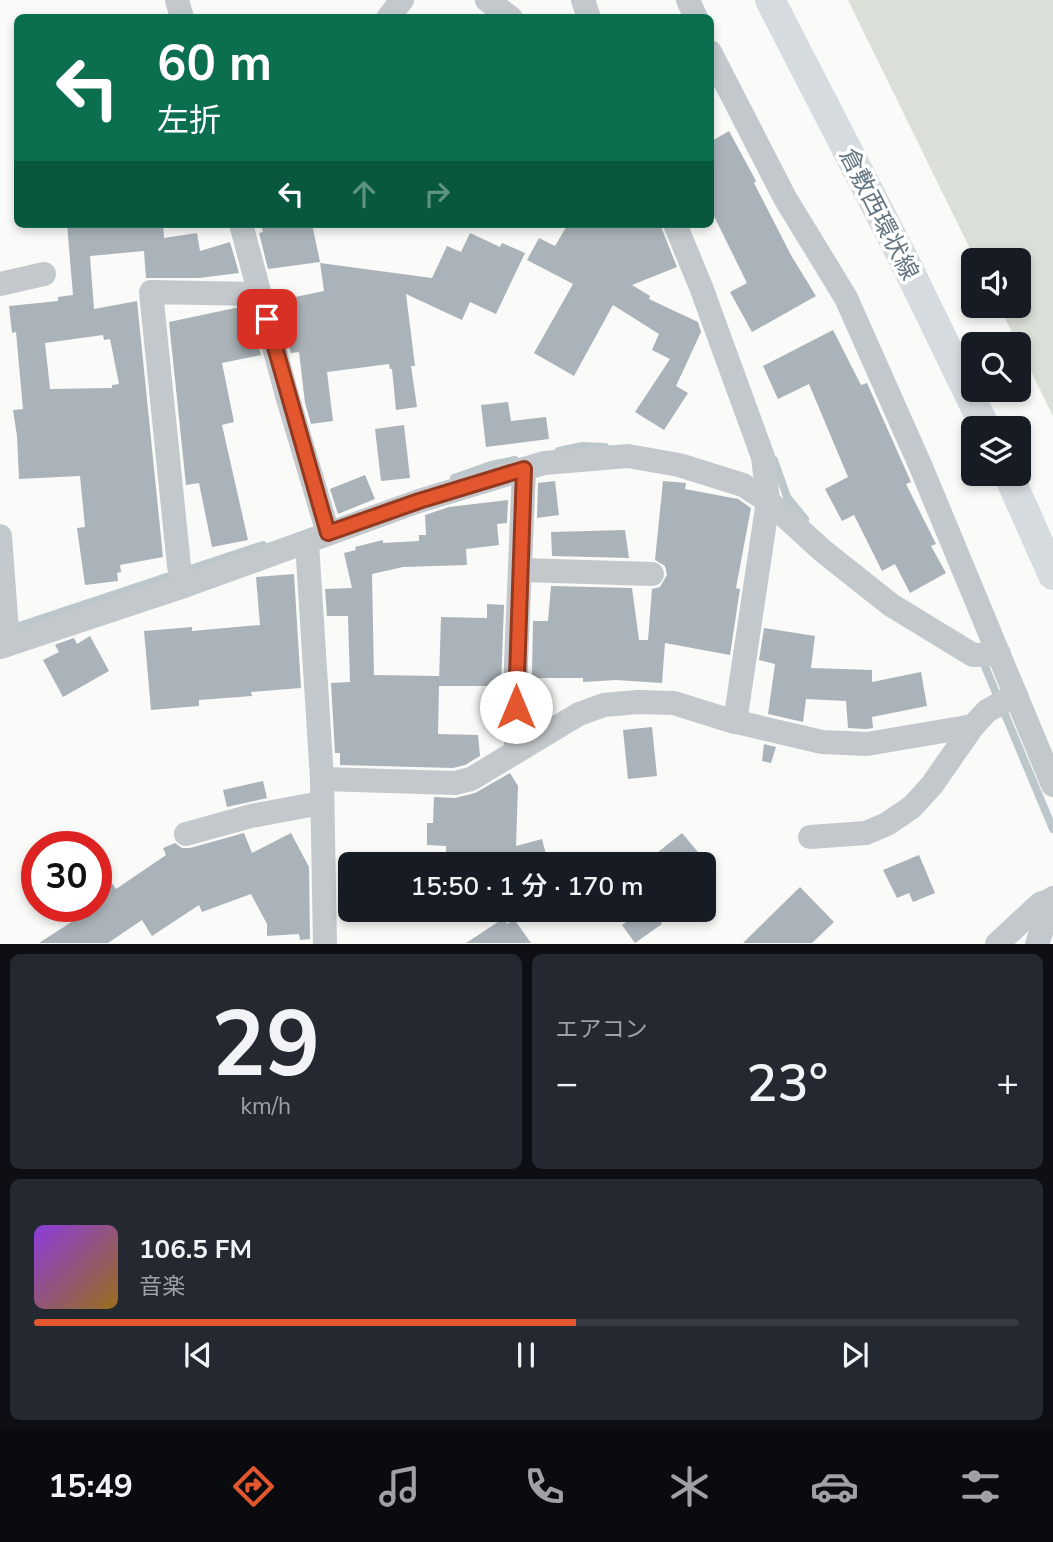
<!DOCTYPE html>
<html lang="ja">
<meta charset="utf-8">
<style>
body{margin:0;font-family:"Nunito Sans","Noto Sans JP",sans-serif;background:#242831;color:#f1f3f6;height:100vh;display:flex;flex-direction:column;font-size:26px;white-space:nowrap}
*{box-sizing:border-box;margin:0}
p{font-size:23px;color:#9ea1a6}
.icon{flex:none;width:38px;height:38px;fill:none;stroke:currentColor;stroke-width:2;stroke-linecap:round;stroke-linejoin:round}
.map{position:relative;height:944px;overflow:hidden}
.details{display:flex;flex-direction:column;gap:10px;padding:10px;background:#0d0f14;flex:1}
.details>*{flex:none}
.banner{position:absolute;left:14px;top:14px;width:700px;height:214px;border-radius:10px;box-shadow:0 4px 10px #0003;background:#0b6e4f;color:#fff;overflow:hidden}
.buttons{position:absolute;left:961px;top:248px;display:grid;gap:14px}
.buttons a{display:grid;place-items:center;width:70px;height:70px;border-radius:10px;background:#171b24;box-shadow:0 4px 10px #0003;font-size:35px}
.speed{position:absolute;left:21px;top:831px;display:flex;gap:14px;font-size:35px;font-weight:700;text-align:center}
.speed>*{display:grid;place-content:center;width:91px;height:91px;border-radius:50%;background:#171b24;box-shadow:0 4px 10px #0003;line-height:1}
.speed .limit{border:10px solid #d22;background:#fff;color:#111}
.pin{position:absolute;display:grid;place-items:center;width:60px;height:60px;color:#fff;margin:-30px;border-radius:14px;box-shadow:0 4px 10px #0006}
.me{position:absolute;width:77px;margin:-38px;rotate:0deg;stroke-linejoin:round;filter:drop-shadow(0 0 5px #0008)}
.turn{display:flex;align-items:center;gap:24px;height:147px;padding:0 28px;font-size:32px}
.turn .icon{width:91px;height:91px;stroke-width:2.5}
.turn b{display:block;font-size:49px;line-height:60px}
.lanes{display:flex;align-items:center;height:66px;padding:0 28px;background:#0003;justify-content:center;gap:35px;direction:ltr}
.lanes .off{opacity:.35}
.big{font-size:52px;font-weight:600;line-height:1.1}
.details .widget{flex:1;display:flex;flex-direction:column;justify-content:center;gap:10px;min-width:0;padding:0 24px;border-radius:10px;background:#242831}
.details .dial{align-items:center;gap:0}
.dial b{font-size:91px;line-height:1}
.song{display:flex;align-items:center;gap:21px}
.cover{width:84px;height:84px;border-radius:10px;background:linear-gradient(135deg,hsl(270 70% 55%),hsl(40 70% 35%))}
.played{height:7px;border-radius:4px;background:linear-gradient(90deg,#e4572e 55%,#363941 55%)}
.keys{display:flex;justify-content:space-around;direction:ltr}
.heat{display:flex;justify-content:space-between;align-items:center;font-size:38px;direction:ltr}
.details .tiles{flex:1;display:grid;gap:10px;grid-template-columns:1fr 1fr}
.widget:last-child{grid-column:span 2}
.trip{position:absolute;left:338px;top:852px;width:378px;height:70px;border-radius:10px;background:#171b24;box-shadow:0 4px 10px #0003;font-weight:600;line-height:70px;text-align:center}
.tab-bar{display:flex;height:112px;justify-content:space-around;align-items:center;background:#090b0e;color:#9ea1a6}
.tab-bar .icon{width:49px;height:49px}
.tab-bar .current{color:#e4572e}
.tab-bar b{font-size:32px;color:#f1f3f6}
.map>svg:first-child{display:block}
.green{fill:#dadfd7}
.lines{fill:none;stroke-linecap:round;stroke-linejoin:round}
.stream{stroke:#bbc7cb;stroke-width:8}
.building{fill:#aab3b9;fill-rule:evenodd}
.minor{stroke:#c3c8cc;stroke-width:24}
.major{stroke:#d6dbdf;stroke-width:30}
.route-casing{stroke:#94391e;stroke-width:18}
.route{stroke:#e4572e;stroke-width:12}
.labels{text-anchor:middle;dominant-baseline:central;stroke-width:7;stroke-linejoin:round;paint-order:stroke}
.street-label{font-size:24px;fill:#657683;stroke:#fff}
</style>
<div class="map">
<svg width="1053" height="944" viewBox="0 0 1053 944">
<rect width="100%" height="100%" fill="#fafaf8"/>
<polygon class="green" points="848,0 1053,0 1053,416 999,306 1018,306 1018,261 976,261"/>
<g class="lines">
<g class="stream">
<polyline points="559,451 582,446 605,447"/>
<polyline points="774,460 787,497 805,519"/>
<polyline points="454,478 491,465 515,460"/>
<polyline points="10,629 263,545"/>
<polyline points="981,657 1053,829"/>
</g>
</g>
<g class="building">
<polygon points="729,131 756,181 754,183 792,257 816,296 752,332 730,292 747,283 710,208 710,142"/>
<path d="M67,224H163L164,238L197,233L200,251L230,242L239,273L199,278H146L144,251L90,256L94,309L137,301L163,557L120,565L121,572L117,573L118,581L85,585L77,528L85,527L80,476L19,479L17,436L13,410L23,409L16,332L12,333L9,306L58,301V297L73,295ZM103,335L104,340L110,339L119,384L112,385V388L50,389L45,343Z"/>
<polygon points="261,224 312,224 320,262 268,269 259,233 263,232"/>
<polygon points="568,224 660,224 677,267 632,285 650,296 649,299 698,322 701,332 676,386 688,393 664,430 635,412 670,359 652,350 659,334 613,305 574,376 534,353 573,284 527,260 539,238 555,246"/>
<polygon points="470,233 500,247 502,243 525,253 496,314 470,302 462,320 406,294 415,366 411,366 417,407 396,410 392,369 390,369 389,364 327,372 333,421 311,424 305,403 299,352 291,353 282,320 295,319 290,298 324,291 320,263 432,278 447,246 461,252"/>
<polygon points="235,308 248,309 261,355 222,363 234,422 222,425 248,540 212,547 199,483 186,485 169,322"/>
<polygon points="833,330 861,385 867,383 911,482 906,484 936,544 931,546 946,573 910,593 895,564 882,571 854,515 842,521 825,489 848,477 809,384 778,399 763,366"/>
<polygon points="508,402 511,421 546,417 549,439 486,447 481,405"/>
<polygon points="404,425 410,478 381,481 375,429"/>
<polygon points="365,475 375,499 338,514 330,489"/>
<polygon points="555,481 559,515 537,518 538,483"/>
<polygon points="663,481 686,483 685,489 738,499 751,508 736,588 740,589 730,655 665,643 662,683 616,680 583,682 583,678 538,678 544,718 531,726 533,621 548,621 551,586 632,588 639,640 648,640 652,589 660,587 667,575 665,566 655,560"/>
<polygon points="508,500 507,523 497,524 499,545 466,549 467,565 403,567 372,574 374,675 439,676 439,681 441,617 487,618 487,604 504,605 501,686 439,686 438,734 478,735 480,756 465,765 453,768 340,765 340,753 335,753 331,683 350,682 348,616 327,616 325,589 352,588 344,553 356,550 355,547 383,540 383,543 419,541 419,535 426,535 425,515 449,507"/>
<polygon points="625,530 629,558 552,556 551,532"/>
<polygon points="294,574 301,688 251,692 252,696 199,700 199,706 151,710 144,631 192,627 192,631 260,625 256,577"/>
<polygon points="764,628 815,636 811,668 872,670 872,682 921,672 927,706 872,717 873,728 866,729 848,728 846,701 806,699 803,722 768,714 775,664 759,660"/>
<polygon points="90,636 109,671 63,697 43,660 59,652 55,645 57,644 74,638 77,644"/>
<polygon points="652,727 657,776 628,779 623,730"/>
<polygon points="764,744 776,747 771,763 762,761"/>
<polygon points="510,773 518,786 516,846 542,839 547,858 524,864 446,863 446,846 427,845 427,823 433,823 434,797 455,798 475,793"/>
<polygon points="263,781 267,798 227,807 223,790"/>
<polygon points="244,833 252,853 291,833 309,867 310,939 300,940 299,934 267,936 267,924 251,894 202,912 199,905 152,936 142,920 108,943 39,943 96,906 96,860 116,889 166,855 163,848 175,843 182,848 190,848"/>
<polygon points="682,833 708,864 643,864"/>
<polygon points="919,855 935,893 913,902 909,893 897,898 883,870"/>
<polygon points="800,887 834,922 812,943 743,943"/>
<polygon points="643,910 653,910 662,924 635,943 622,925"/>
<polygon points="504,918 507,924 514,919 531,943 466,943"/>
</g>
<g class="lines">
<g class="minor">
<polyline points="177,0 182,18"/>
<polyline points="487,0 511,18"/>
<polyline points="583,0 589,18"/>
<polyline points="688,0 696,18"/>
<polyline points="388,18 402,0"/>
<polyline points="710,52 785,198 846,298 921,467 1053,785"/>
<polyline points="241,224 286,392 328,533"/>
<polyline points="675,224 701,287 763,457 768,501 735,722"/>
<polyline points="0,284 44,274"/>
<polyline points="0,536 8,644"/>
<polyline points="307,543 322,779 325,944"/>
<polyline points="521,570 652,574"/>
<polyline points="184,586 179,566 151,292 260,294"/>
<polyline points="0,647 184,586 419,501 544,463 628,456 679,465 743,485 768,501 823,551 891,605 973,655 999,654"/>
<polyline points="516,752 516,663 524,469"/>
<polyline points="322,779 455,783 471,779 579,714 604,705 638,702 674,703 728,720 822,742 867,744 973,726"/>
<polyline points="186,834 251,816 321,803"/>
<polyline points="810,837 866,833 887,824 912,807 932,785 973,726 987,711 1016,695"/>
<polyline points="997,944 1040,904 1052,900"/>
<polyline points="1037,944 1053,898"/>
</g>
<g class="major">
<polyline points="770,0 904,260 986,429"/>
<polyline points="1008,474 1053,575"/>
</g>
</g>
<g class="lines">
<g class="route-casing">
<polyline id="route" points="267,319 328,533 419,501 524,469 516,707"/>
</g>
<use href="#route" class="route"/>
</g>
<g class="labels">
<g class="street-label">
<text transform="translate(879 214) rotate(63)">倉敷西環状線</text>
</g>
</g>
</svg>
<div class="buttons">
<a><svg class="icon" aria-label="sound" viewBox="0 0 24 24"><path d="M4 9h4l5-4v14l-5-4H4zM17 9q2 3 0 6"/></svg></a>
<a><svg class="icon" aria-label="search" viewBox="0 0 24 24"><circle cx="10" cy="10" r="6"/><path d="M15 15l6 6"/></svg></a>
<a><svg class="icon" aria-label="layers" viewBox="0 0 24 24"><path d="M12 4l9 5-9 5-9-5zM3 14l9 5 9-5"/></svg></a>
</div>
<div class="speed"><div class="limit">30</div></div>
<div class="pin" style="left:267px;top:319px;background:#d93025"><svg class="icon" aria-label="arrive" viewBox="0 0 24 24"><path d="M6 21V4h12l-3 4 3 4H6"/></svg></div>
<svg class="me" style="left:516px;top:707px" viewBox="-20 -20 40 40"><circle r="19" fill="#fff"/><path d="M0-13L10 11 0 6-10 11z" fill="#e4572e"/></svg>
<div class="trip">15:50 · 1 分 · 170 m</div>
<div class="banner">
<div class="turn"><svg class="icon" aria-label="left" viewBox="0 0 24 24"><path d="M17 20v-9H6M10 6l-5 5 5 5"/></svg><div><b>60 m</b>左折</div></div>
<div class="lanes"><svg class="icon" aria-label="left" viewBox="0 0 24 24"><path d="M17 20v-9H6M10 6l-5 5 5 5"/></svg><svg class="icon off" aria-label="ahead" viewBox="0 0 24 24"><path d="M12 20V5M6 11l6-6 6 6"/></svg><svg class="icon off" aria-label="right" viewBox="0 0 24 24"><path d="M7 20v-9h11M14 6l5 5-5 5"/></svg></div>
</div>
</div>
<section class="details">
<div class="tiles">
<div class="widget dial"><b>29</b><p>km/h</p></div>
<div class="widget"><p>エアコン</p>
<div class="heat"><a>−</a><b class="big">23°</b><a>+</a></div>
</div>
<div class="widget">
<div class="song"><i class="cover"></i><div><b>106.5 FM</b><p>音楽</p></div></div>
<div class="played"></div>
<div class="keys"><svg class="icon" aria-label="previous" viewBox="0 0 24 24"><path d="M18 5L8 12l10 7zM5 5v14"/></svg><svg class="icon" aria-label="pause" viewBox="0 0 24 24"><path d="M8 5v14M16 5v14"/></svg><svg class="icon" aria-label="next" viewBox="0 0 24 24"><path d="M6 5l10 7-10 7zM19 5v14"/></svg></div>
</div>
</div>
</section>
<nav class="tab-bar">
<b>15:49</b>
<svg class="icon current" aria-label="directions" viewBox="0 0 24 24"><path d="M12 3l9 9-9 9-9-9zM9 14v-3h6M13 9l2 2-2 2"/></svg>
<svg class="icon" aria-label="music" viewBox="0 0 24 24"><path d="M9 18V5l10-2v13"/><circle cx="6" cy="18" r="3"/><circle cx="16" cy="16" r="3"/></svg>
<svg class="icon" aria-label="phone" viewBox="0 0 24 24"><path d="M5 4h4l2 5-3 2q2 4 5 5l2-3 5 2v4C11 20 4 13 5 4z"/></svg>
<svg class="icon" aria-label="climate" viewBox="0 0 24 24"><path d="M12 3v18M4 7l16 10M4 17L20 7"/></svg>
<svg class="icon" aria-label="car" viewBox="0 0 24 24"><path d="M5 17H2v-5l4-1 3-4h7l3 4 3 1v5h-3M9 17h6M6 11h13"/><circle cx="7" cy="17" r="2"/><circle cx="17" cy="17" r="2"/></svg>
<svg class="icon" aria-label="filters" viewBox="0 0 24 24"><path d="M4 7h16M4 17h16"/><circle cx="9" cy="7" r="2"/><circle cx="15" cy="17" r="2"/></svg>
</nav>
